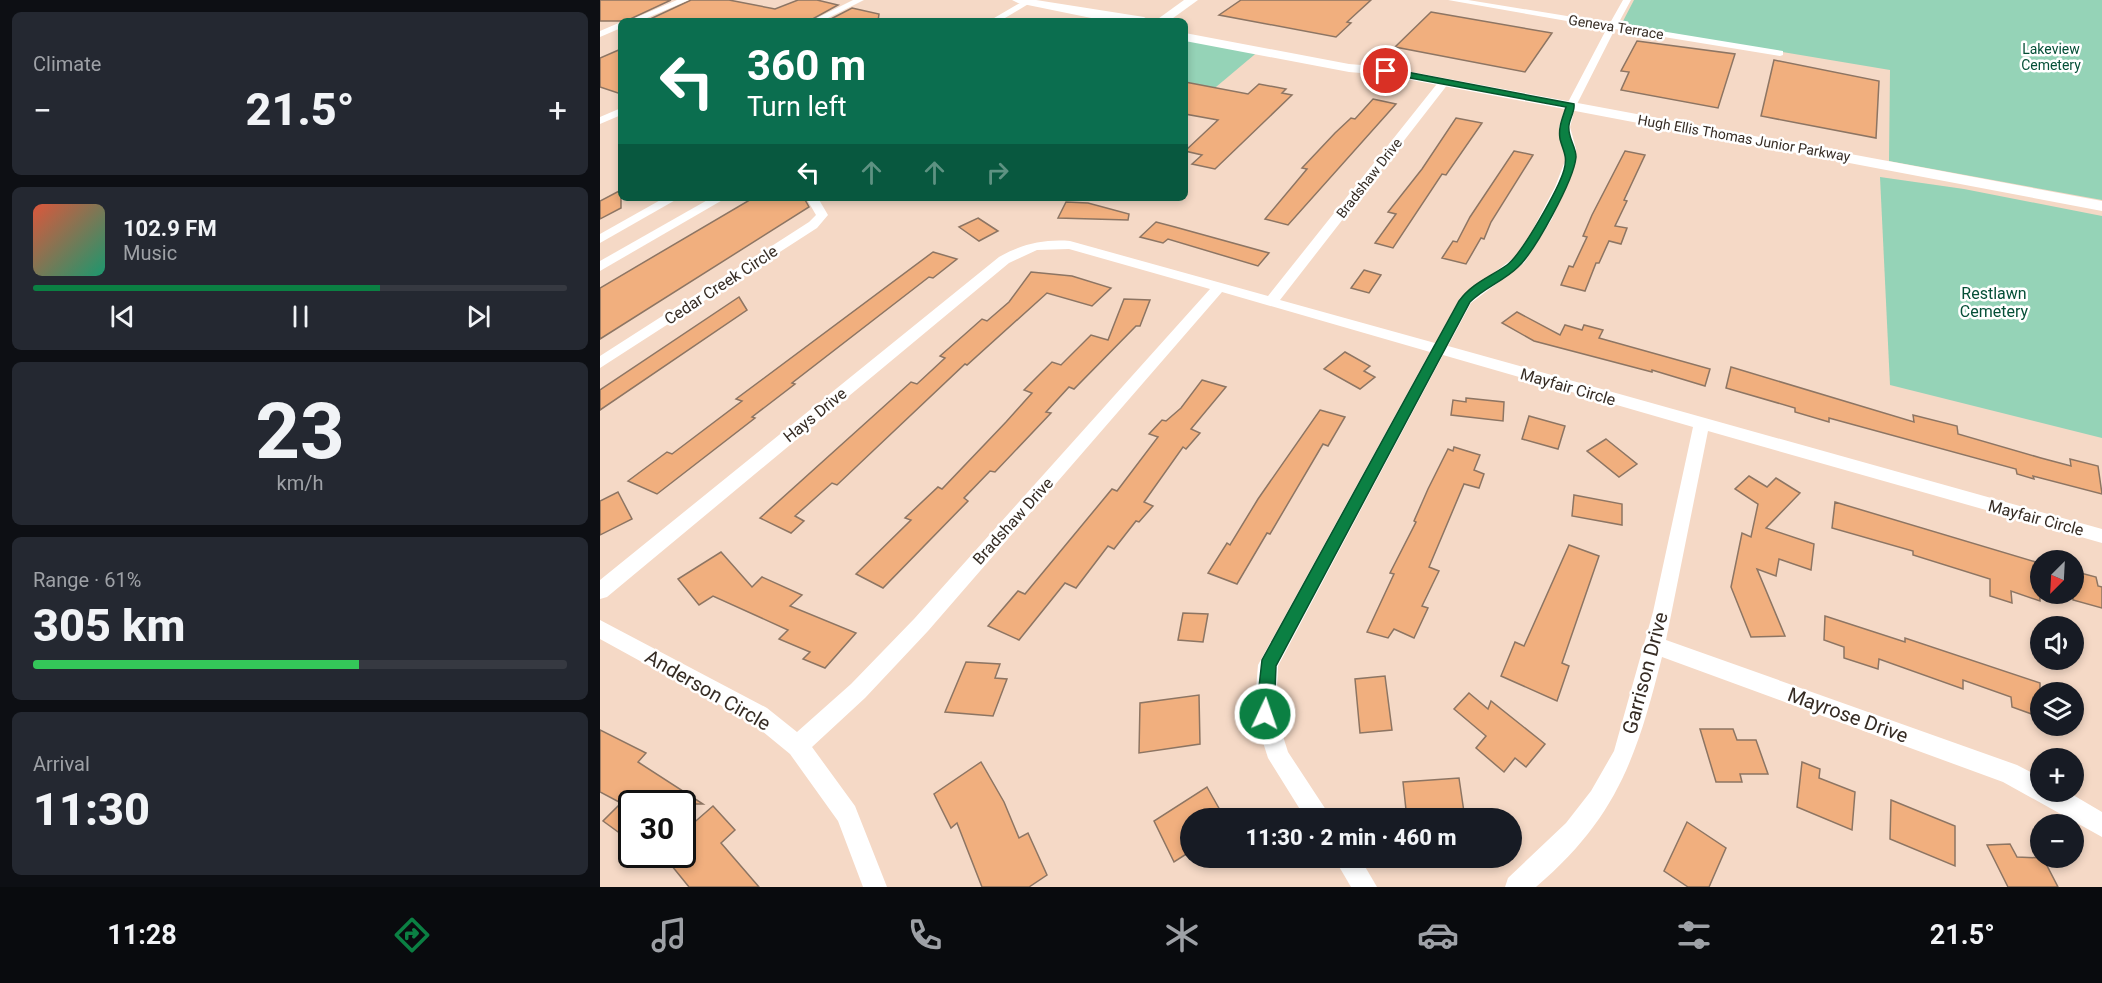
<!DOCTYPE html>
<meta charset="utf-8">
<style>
body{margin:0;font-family:Roboto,sans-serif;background:#242831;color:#f1f3f6;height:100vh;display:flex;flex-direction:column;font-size:22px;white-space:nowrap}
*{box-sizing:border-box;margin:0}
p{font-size:20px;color:#9ea1a6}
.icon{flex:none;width:33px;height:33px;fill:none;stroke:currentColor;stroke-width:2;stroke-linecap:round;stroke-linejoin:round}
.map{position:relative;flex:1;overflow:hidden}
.drawer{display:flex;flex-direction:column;gap:12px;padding:12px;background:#0d0f14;width:600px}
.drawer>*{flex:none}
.banner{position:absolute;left:18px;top:18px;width:570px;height:183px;border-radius:9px;box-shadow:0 3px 9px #0003;background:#0b6e4f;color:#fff;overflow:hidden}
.needle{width:39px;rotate:204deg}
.buttons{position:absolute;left:1430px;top:550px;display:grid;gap:12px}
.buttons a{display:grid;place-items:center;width:54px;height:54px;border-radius:50%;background:#171b24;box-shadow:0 3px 9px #0003;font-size:30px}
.speed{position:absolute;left:18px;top:790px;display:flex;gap:12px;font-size:30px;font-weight:700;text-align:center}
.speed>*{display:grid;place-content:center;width:78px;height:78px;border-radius:50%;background:#171b24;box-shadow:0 3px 9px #0003;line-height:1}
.speed .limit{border:3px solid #111;border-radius:9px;background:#fff;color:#111}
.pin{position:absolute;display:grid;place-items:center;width:51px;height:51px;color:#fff;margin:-26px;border:3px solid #fff;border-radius:50%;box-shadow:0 2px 6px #0007}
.me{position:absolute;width:66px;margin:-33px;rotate:3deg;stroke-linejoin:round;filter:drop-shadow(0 0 4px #0008)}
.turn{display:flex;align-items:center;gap:21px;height:126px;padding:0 30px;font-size:27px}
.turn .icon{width:78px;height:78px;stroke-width:2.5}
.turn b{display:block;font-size:42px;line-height:51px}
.lanes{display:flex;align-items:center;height:57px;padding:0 30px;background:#0003;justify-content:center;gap:30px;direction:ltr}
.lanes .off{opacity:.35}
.big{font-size:45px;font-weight:800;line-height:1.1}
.drawer .card{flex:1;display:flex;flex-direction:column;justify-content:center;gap:9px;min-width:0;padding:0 21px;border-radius:9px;background:#242831}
.drawer .dial{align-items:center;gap:0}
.dial b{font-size:78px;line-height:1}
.song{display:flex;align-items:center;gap:18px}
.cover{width:72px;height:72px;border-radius:9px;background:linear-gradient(135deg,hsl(10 70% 55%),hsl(160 70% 35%))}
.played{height:6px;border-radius:3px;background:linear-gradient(90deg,#0b8043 65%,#363941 65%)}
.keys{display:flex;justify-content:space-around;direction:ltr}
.heat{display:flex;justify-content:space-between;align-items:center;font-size:33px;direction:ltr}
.charge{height:9px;border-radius:4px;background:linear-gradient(90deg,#34c759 61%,#363941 0)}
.trip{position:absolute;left:580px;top:808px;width:342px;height:60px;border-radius:30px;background:#171b24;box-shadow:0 3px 9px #0003;font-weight:800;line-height:60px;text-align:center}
.menu{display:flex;height:96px;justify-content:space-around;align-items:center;background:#090b0e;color:#9ea1a6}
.menu .icon{width:42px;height:42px}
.menu .active{color:#0b8043}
.menu b{font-size:27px;color:#f1f3f6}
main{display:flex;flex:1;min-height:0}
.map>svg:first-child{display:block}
.green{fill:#95d3b7}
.building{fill:#f1af7e;stroke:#8d7563;stroke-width:1.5}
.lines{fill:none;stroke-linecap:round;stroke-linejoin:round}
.street{fill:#fff;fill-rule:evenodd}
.secondary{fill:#fff;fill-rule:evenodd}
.route{fill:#0b8043;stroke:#07532c;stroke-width:1.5}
.labels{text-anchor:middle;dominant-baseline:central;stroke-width:5;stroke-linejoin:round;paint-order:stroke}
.far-street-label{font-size:14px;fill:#362c24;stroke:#fff}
.far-park-label{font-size:14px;fill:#054f37;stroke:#fff}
.street-label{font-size:16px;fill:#362c24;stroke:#fff}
.park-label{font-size:16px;fill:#054f37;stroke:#fff}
.near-street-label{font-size:20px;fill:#362c24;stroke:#fff}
</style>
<main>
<section class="drawer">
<div class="card"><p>Climate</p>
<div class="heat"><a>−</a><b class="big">21.5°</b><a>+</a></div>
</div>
<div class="card">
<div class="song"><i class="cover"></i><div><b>102.9 FM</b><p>Music</p></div></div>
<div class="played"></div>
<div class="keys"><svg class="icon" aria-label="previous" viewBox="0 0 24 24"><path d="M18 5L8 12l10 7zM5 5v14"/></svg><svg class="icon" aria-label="pause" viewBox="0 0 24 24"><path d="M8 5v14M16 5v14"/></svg><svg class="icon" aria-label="next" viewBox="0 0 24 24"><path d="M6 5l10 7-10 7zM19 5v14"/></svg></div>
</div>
<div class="card dial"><b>23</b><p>km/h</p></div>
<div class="card"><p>Range · 61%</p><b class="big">305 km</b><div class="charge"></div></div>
<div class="card"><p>Arrival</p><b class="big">11:30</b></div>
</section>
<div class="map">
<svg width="1502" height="887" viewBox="0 0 1502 887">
<rect width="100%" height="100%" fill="#f5d9c6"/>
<g class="green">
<polygon points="1034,0 1502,0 1502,200 1289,161 1290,70 1021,25"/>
<polygon points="585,34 660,50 585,113"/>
<polygon points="1280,177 1364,189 1502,216 1502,438 1290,385"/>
</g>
<g class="building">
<polygon points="0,0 71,0 26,21 0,21"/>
<polygon points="91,0 129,0 175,9 198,0 217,0 238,5 209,21 46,21"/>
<polygon points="641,0 771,0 747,22 751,23 736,37 619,15"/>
<polygon points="252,8 279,14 278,21 227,21"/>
<polygon points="831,12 952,33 925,72 795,47"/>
<polygon points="1037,41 1135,54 1118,108 1021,90 1029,72 1021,71"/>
<polygon points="21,49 21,94 0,87 0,58"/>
<polygon points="1174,60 1279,81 1276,138 1161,116"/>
<polygon points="585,82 648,94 659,84 686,89 682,93 692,95 615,169 592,164 602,155 585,151 618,120 585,114"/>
<polygon points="773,99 796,104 688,225 665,219 707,169 702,168 735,133 751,118 755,119"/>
<polygon points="856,118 882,123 846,175 842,174 793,248 775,243 796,214 788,212 822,169"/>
<polygon points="914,151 933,155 891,222 884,239 881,238 866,264 842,258 853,241 857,242 870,217"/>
<polygon points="1025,151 1045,155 1024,200 1027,201 1015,226 1027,228 1021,244 1009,241 999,263 996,263 985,291 961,285 969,266 973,267 987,237 983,236 992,215"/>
<polygon points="21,190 21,208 0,219 0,201"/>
<polygon points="153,198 204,198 209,207 0,339 0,288"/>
<polygon points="466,202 488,203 529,214 528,220 458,218"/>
<polygon points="378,218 398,231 379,241 359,227"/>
<polygon points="556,222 575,227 669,253 658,266 568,239 563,243 540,237"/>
<polygon points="333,252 357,259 333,278 329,277 192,383 195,384 152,417 155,418 57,494 28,481 67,452 72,454 142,401 136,399"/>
<polygon points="764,270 781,275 769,293 751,288"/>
<polygon points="431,272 472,276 511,288 492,306 447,293 367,365 365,364 237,485 232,483 195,516 204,521 191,533 160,518 311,382 317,384 345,358 340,356 364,335 382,319 387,321 409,302"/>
<polygon points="139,297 147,310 0,410 0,390"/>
<polygon points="524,299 550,300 540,326 536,326 474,389 469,387 446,412 451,413 395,472 390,471 364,498 368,501 283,588 256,574 311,520 305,518 338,487 342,489 406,422 432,393 424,390 452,362 461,365 491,335 508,340"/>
<polygon points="917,312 960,335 965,325 982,330 984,325 1003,330 999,338 1110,369 1105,386 1052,370 1052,372 934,341 902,323"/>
<polygon points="745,352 770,366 764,371 775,377 760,389 724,369"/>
<polygon points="1131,367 1314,422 1313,415 1357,426 1358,434 1441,458 1471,466 1470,459 1498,466 1502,494 1433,476 1434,479 1417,474 1416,469 1229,418 1229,422 1195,412 1195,408 1126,388"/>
<polygon points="602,380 626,387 591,429 600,433 586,449 583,447 544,502 553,506 539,522 536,521 514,549 508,546 476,588 465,583 419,640 388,626 418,591 425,594 512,489 517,491 558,437 549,434 562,420 566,421 581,408"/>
<polygon points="866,398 904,402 903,421 851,415 853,400 866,402"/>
<polygon points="720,410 745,417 728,446 723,444 670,534 667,533 637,584 608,573 627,543 630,545 658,499"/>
<polygon points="929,416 965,426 958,449 922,439"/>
<polygon points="1006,439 1037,464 1019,477 987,451"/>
<polygon points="854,447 880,455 874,470 884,474 879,488 864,484 829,567 839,571 822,606 828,608 814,638 794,629 788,638 767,632 794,574 790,573 816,522 814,521 828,489 848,449 853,451"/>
<polygon points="1149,476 1167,487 1176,478 1200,493 1166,528 1214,544 1211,570 1179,559 1176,576 1157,569 1185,636 1151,637 1131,587 1142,533 1151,537 1158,504 1135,489"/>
<polygon points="18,492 32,519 0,535 0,501"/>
<polygon points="974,495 1022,504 1022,525 972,516"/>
<polygon points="1235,502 1439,563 1440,601 1411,591 1412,603 1390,596 1390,579 1313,555 1313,551 1232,528"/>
<polygon points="969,545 999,556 962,663 969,666 957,701 901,676 915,642 924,646"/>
<polygon points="121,552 152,587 162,577 202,595 190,606 256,633 225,668 203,659 210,652 179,639 188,630 113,596 99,605 78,579"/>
<polygon points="1473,571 1496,577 1498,586 1502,587 1502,608 1473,600"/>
<polygon points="583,613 608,614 603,642 578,640"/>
<polygon points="1225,616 1305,642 1305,638 1440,683 1440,717 1412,707 1411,697 1363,680 1363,689 1279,659 1278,669 1244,658 1244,647 1224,640"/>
<polygon points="366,662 400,664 395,678 407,679 393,716 345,712"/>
<polygon points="785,676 792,730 760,733 755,679"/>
<polygon points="869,693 888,709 891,701 945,744 926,767 915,758 904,772 876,748 886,736 854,709"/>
<polygon points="599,695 600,744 539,753 540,703"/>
<polygon points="1100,729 1133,729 1137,740 1156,740 1168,774 1140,774 1142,782 1116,782"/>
<polygon points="0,730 46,753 38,762 103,804 32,804 32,842 3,821 21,803 0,792"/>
<polygon points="381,762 404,802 419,838 428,833 447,875 429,887 382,887 357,823 351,828 334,794"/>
<polygon points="1202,762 1220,769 1219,778 1255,792 1252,830 1197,807"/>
<polygon points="859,778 865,819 807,819 803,782"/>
<polygon points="607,787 625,819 591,819 591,851 574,862 554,821"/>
<polygon points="1291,800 1355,826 1355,866 1290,839"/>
<polygon points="113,806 135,830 121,843 159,887 89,887 63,855 82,855 82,833"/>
<polygon points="1087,822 1126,848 1109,887 1088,887 1064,871"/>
<polygon points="1410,844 1417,857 1443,858 1458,887 1408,887 1387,845"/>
</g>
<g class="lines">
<g class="street">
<polygon points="77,0 89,0 40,21 28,21"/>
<polygon points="253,0 264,0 222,21 211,21"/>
<polygon points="425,0 435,0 400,21 389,21"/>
<path d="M848,0H868L1010,23L1023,0H1031L1018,24L1183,51V55L1180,56L1015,29L975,108L970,127L976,149V161L952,219L924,263L871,303L848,346L1502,529V543L1108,431L1066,640L1417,765L1440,777V792H1468L1502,812V837L1403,782L1062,657C1037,756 1017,818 936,887H905L908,878L966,823L991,791L1014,751L1053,612L1093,427L843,355L678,666L676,714L688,752L732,819H706L668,758L654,714L658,665L830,352L622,292L328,631L265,698L212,747L255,806L287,887H263L238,821L190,754L151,722L0,639V620L167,708L197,732L251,684L314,619L610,289L469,249L437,250L409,263L7,597L0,599V580L399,257C422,244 444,239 470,241L668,296L840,80H848V84L680,300L835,343L860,298L915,257L931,233L955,187L965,161V149L959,127L965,108L1007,28Z"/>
<polygon points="21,22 21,28 0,37 0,31"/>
<polygon points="21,108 21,115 0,124 0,117"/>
<polygon points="64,198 79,198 0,243 0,234"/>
<polygon points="111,198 126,198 0,271 0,261"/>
<polygon points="206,198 218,198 228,215 217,228 0,368 0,356 209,222 216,215"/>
<polygon points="734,858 760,858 777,887 751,887"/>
</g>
<g class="secondary">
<polygon points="412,0 436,0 544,17 550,21 501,20 418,3"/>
<polygon points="584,0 598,0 569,21 555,21"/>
<polygon points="585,33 749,64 785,67 1502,201 1502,211 785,75 749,72 585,41"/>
</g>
</g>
<path class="route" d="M786,68L974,104C975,111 970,118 969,125C967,137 976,146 976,157C974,180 935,251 918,267C904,281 885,287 870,302L676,666L674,714L671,720L665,723L659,720L656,714L662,660L859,301C872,283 890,277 907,265C922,254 959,188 964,170C968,156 963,151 960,139C958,127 963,117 966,107L783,73Z"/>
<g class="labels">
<g class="far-street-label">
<text transform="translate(1016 27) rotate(9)">Geneva Terrace</text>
<text transform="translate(1144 138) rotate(10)">Hugh Ellis Thomas Junior Parkway</text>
<text transform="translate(769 178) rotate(-52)">Bradshaw Drive</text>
</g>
<g class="far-park-label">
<text x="1451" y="49">Lakeview<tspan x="1451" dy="16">Cemetery</tspan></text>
</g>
<g class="street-label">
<text transform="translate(121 285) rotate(-33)">Cedar Creek Circle</text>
<text transform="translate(968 387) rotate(16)">Mayfair Circle</text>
<text transform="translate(215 415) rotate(-39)">Hays Drive</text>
<text transform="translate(1436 518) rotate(15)">Mayfair Circle</text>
<text transform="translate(413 521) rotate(-48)">Bradshaw Drive</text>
</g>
<g class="park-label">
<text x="1394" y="293">Restlawn<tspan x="1394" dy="18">Cemetery</tspan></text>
</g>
<g class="near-street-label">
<text transform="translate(1045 673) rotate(-75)">Garrison Drive</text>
<text transform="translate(108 690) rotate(30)">Anderson Circle</text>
<text transform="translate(1248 715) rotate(20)">Mayrose Drive</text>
</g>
</g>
</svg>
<div class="buttons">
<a><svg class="needle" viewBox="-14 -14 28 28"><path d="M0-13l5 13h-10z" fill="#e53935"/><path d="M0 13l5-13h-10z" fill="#9ea1a6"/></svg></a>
<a><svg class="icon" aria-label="sound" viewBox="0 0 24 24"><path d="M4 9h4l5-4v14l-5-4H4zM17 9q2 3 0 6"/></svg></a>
<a><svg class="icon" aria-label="layers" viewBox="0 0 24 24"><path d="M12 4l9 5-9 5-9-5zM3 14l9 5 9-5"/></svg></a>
<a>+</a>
<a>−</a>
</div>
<div class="speed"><div class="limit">30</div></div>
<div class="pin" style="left:786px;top:71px;background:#d93025"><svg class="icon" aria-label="arrive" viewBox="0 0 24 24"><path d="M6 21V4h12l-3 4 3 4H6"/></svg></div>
<svg class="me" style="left:665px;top:714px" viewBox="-20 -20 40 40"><circle r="17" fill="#0b8043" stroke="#fff" stroke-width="3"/><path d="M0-11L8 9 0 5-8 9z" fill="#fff"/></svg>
<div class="trip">11:30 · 2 min · 460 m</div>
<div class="banner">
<div class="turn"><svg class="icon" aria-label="left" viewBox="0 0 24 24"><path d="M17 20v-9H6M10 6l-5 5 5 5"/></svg><div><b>360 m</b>Turn left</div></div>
<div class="lanes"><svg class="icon" aria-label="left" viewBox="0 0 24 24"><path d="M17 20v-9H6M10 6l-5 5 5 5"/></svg><svg class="icon off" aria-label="ahead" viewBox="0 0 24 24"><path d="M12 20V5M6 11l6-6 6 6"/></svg><svg class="icon off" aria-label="ahead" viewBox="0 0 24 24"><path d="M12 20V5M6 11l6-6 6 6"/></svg><svg class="icon off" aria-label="right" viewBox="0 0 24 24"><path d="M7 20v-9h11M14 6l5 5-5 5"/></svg></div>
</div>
</div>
</main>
<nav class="menu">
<b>11:28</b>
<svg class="icon active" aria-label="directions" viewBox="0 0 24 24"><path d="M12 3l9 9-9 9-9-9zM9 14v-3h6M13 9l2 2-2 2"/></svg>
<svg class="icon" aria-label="music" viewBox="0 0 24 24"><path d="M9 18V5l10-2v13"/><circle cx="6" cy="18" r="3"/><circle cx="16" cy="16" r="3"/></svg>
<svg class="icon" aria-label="phone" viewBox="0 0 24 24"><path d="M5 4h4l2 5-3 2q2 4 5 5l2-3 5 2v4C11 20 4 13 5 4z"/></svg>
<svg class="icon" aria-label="climate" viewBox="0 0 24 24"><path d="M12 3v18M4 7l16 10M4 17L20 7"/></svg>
<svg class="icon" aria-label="car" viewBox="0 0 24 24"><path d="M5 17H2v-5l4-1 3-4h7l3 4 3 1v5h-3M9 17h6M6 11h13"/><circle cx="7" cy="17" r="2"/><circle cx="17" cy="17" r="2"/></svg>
<svg class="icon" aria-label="filters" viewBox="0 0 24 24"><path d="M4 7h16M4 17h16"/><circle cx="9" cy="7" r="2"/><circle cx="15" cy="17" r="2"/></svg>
<b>21.5°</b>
</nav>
